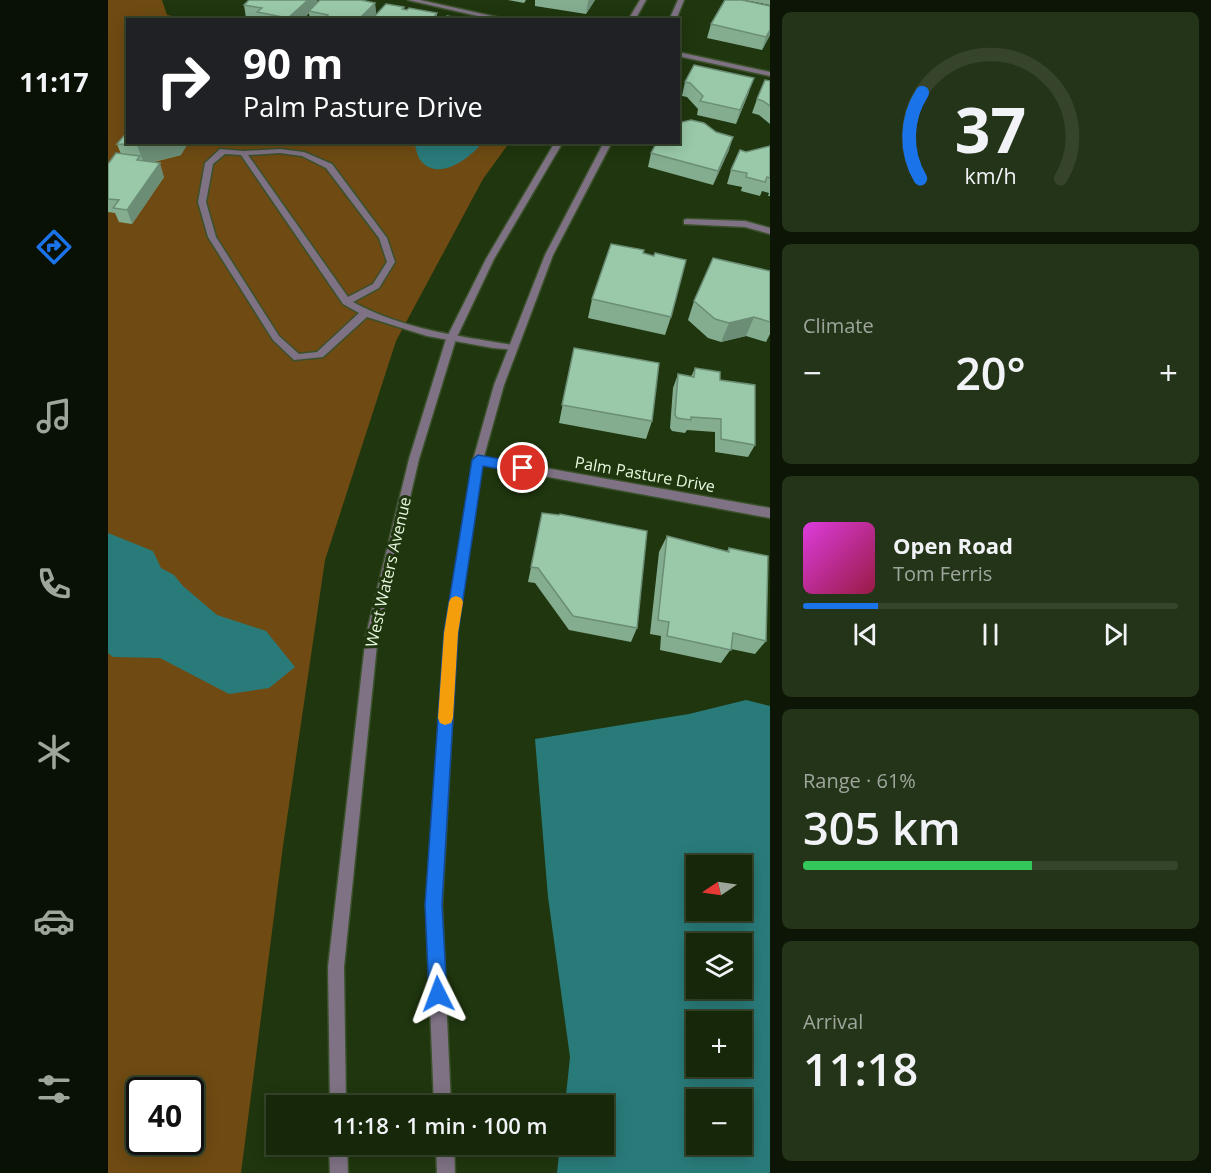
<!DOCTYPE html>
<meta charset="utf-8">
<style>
body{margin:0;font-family:"Open Sans",sans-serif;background:#243418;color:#f1f3f6;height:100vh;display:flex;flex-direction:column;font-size:22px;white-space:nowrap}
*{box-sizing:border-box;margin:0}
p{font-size:20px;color:#9ea69c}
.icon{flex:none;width:33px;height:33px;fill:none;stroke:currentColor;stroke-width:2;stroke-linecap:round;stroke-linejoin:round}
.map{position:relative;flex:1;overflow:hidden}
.details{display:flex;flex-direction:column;gap:12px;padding:12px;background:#0d1606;width:441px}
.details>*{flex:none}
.guide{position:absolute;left:18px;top:18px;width:554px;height:126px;border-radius:0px;box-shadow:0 3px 15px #0003,0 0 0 2px #36442b;background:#202124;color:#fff;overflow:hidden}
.needle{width:39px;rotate:257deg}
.controls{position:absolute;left:578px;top:855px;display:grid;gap:12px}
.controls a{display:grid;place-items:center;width:66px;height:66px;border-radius:0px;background:#17280a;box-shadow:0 3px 15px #0003,0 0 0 2px #36442b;font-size:30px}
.speed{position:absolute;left:18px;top:1077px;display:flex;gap:12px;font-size:30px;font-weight:700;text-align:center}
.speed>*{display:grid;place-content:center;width:78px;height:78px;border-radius:50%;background:#17280a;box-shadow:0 3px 15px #0003,0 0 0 2px #36442b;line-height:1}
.speed .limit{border:3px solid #111;border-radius:9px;background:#fff;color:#111}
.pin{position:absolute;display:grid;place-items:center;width:51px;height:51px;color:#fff;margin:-26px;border:3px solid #fff;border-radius:50%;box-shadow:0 2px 6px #0007}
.me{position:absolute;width:66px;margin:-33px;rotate:357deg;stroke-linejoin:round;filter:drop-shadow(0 0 4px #0008)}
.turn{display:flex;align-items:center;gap:21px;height:126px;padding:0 18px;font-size:27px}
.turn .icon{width:78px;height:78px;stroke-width:2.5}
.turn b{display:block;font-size:42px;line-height:51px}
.big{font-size:45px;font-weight:600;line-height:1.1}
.details .tile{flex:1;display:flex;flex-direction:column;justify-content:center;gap:9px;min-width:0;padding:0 21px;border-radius:9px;background:#243418}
.details .dial{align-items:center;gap:0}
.dial svg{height:156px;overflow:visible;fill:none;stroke:#36442b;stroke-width:7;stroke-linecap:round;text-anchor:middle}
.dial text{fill:#f1f3f6;stroke:none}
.song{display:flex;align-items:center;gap:18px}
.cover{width:72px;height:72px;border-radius:9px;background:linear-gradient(135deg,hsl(300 70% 55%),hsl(340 70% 35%))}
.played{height:6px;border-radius:3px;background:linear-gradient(90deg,#1a73e8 20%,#36442b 20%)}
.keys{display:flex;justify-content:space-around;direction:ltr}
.heat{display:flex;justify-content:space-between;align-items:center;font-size:33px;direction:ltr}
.charge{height:9px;border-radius:4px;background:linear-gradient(90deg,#34c759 61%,#36442b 0)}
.trip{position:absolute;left:158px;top:1095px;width:348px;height:60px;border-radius:0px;background:#17280a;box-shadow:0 3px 15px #0003,0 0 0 2px #36442b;font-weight:600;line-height:60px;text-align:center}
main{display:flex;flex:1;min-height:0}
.tabs{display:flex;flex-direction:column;width:108px;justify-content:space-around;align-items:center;background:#091004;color:#9ea69c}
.tabs .icon{width:42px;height:42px}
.tabs .on{color:#1a73e8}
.tabs b{font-size:27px;color:#f1f3f6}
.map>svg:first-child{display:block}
.green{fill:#6f4b13;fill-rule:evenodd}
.water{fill:#297b7a;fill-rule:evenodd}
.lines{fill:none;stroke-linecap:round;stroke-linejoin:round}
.service-casing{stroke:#3b512b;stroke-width:3}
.minor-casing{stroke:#3b512b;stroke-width:3}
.tertiary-casing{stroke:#3b512b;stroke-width:3}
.service{fill:#7e7284;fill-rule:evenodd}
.minor{fill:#7e7284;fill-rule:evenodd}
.tertiary{fill:#7e7284;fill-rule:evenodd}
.wall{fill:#84ad90}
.shaded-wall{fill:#6b8d76}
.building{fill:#99c9a8;stroke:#6b8d76;stroke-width:1.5}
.route{fill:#1a73e8;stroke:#114b97;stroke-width:1.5}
.slow{fill:#f59e0b}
.labels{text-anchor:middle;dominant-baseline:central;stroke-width:6;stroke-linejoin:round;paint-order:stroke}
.street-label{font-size:16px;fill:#e9f8e0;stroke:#1f360e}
</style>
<main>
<nav class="tabs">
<b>11:17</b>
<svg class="icon on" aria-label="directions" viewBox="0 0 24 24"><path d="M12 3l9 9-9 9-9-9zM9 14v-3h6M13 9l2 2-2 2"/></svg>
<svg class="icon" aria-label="music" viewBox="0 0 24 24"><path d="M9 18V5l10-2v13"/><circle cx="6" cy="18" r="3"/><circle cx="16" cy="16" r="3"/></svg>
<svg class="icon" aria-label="phone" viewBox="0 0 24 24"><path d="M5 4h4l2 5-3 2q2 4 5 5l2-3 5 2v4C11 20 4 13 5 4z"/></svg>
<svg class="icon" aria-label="climate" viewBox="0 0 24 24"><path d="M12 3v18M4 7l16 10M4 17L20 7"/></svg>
<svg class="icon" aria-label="car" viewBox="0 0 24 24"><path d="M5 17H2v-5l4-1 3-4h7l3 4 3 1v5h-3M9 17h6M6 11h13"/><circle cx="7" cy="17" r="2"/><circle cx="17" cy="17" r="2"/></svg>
<svg class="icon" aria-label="filters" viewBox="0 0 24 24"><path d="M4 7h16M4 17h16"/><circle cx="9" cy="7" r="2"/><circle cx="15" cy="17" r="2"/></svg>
</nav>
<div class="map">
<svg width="662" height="1173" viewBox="0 0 662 1173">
<rect width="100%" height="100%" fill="#1f360e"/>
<path class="green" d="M0,0H54L59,15L81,19L20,20V142L401,143L375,179L288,341L217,560L175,846L133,1173H0ZM32,1090H82V1142H32Z"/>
<g class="water">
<path d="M306,143H374C362,158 331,182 313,161C309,157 308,147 306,143Z"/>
<polygon points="0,533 45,551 53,568 66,575 75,586 109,615 158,631 187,667 161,688 121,694 52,658 5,657 0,653"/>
<path d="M638,700L662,706V1173H449L452,1145L495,1144V1106L457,1105L462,1057L440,897L427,739L581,714ZM588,866H633V910H588ZM588,944H633V988H588ZM588,1022H633V1066H588ZM588,1100H633V1144H588Z"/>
</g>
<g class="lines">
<g class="service-casing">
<path id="service" d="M112,149L135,151L172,149L196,152L224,164L279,238L287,262L271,288L245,302C294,329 350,336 405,345L410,348L408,350L385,348L319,336L259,317L215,357L186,360L165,340L100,237L90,202L97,163ZM172,153L194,156L218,168L271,238L279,262L265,284L240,297L140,155ZM117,154L133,155L235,304L251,313L209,352L191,354L171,336L108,237L98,202L105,164Z"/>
</g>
<g class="minor-casing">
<g id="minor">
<polygon points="300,0 312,0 402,20 387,20"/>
<polygon points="570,52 662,72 662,76 570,56"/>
<polygon points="579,219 637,221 662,228 662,234 637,227 576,224 576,220"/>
<polygon points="370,456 662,508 662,518 370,464 365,460"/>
</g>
</g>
<g class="tertiary-casing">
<g id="tertiary">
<polygon points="532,0 538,0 527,20 520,20"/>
<polygon points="570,0 576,0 568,20 561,20"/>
<polygon points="447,142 455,142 386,259 348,339 311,459 270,635 236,967 238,1106 222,1106 220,967 258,635 301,459 338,339 378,259"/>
<polygon points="496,142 504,142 445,255 396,385 375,460 349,633 334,905 343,1106 326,1106 318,905 337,633 365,460 386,385 437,255"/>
<polygon points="221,1144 239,1144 240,1173 222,1173"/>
<polygon points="328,1144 346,1144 347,1173 329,1173"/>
</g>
</g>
<use href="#service" class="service"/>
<use href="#minor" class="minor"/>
<use href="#tertiary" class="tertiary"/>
</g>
<g class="wall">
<polygon points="209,0 210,3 267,3 268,15 296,7 296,10 329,13 329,20 202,20 201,13 195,20 146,20 138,18 136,5"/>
<polygon points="400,0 418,0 416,3"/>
<polygon points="427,0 487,0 478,14 427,6"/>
<polygon points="636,0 662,0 662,5"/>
<polygon points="603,24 662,35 654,50 599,38"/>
<polygon points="662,81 662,124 651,115 644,113 649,99"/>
<polygon points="577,82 641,92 628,124 589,115 590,109 579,97 574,96"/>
<polygon points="20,131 73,155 46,162 56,177 24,224 11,222 7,213 0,212 0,164 13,154 9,144"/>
<polygon points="662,146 662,196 660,196 661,193 654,191 652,196 633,191 634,187 619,184 623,170 638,152"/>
<polygon points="621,150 605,185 540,167 543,153"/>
<polygon points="535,253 563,317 557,335 480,318 484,299"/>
<polygon points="662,271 662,334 658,342 638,336 613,342 600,338 580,320 586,301"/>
<polygon points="466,348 544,421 538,439 451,423"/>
<polygon points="587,368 612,380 647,445 640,457 607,452 607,432 579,430 577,433 564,431 562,428 565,388 570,374 583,377"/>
<polygon points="434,513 529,628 523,642 461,630 427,583 420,582"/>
<polygon points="559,536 619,551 621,548 658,641 647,654 623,649 613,663 552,650 553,636 542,634 551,552"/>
</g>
<g class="shaded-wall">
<polygon points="200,0 209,0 210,5 201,11 201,13 195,20 180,20 180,18"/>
<polygon points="481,0 487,0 478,14 480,1"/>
<polygon points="267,3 268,16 264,20 250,20"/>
<polygon points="329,13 329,20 324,20"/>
<polygon points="662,30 662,35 654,50 658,37"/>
<polygon points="646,78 641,92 628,124 632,110"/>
<polygon points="625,137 621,150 605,185 610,171"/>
<polygon points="41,142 81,142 73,155 36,164 29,145"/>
<polygon points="52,163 56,177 24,224 19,210"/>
<polygon points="646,317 638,336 613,342 621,323"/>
</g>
<g class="building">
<polygon points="141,0 200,0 180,18 149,12 154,8 136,5"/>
<polygon points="212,0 253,0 267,3 250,20 215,20 220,15 201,11"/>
<polygon points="617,0 634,0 662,6 662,30 658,37 603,24"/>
<polygon points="278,4 296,7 294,9 299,10 301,8 329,13 324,20 263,20"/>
<polygon points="339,16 361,20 336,20"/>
<polygon points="586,65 646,78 632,110 592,101 595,96 582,83 577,82"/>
<polygon points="657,80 662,81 662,106 655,101 649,99"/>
<polygon points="583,120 596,123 608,132 625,137 610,171 543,153 549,142 570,142 570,123"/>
<polygon points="20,131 20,142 41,142 29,145 9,144"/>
<polygon points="662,146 662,178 659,177 657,182 638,177 639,173 623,170 632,150 638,152"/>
<polygon points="8,153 32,156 29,160 52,163 19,210 5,208 11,200 0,199 0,164"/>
<polygon points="503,244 536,250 535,253 546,256 547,253 578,260 563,317 484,299"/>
<polygon points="605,258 662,271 662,322 646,317 621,323 607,319 586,301"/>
<polygon points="466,348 551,363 544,421 454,405"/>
<polygon points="587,368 612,372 612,380 647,385 647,445 613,439 613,419 583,417 583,420 569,418 567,415 570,374 586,377"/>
<polygon points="434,513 451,515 452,514 539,531 529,628 465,616 430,568 423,567"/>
<polygon points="559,536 621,552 621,548 660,556 658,641 625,633 623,650 559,636 561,622 550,620"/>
</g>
<polygon class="route" points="370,455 415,463 421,468 415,473 375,466 350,633 334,905 339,994 336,1000 330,1003 323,1000 321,994 317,905 336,633 364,460"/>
<polygon class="slow" points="348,596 353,598 355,602 350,633 345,718 343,723 337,725 332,723 330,718 336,633 341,602 343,598"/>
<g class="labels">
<g class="street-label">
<text transform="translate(537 474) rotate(10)">Palm Pasture Drive</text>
<text transform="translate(280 572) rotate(-77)">West Waters Avenue</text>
</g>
</g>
</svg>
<div class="controls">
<a><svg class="needle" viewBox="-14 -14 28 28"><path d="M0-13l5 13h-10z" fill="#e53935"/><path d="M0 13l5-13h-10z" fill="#9ea69c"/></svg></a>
<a><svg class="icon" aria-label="layers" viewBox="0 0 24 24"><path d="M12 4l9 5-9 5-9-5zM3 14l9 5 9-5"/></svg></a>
<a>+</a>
<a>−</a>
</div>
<div class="speed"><div class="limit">40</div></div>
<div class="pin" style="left:415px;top:468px;background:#d93025"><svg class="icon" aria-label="arrive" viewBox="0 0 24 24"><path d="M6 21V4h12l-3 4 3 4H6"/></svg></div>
<svg class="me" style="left:330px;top:994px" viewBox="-20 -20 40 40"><path d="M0-17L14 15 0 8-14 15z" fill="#1a73e8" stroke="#fff" stroke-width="4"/></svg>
<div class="trip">11:18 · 1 min · 100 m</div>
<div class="guide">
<div class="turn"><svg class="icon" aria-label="right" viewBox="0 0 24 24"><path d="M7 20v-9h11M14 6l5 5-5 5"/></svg><div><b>90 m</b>Palm Pasture Drive</div></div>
</div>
</div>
<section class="details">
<div class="tile dial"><svg viewBox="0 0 100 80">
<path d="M14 69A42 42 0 1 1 86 69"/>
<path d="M14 69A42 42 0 0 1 15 25" stroke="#1a73e8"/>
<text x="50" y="56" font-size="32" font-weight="700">37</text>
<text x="50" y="72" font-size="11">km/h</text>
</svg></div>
<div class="tile"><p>Climate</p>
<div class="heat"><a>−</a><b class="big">20°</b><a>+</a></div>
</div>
<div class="tile">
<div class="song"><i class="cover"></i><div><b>Open Road</b><p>Tom Ferris</p></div></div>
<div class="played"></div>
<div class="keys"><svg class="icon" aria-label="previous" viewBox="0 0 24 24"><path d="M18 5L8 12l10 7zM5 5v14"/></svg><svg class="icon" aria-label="pause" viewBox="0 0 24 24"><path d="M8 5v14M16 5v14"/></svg><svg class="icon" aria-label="next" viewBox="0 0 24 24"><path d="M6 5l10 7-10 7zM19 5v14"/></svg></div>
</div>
<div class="tile"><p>Range · 61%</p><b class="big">305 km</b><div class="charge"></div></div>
<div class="tile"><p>Arrival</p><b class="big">11:18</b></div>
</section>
</main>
